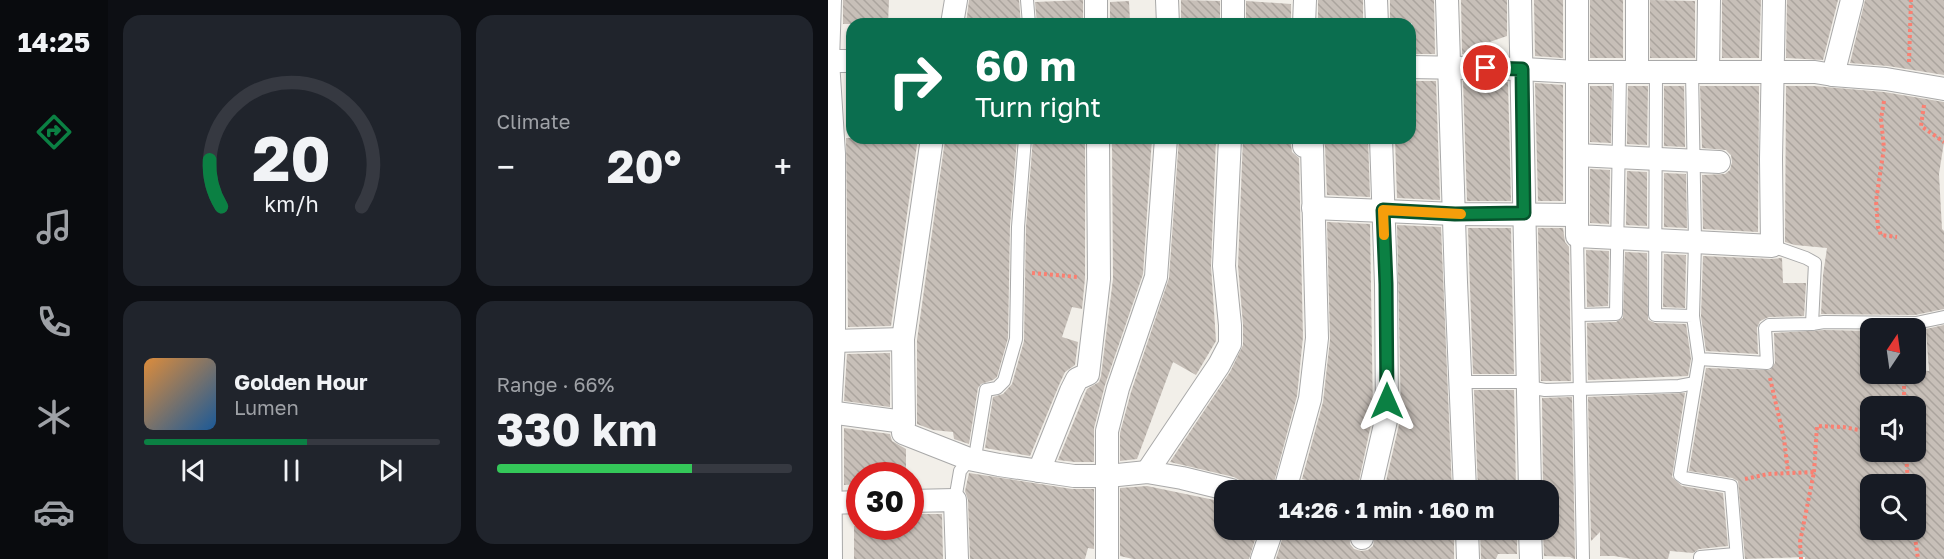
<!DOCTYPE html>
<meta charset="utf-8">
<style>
body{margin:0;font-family:"Golos Text",sans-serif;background:#20242c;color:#f1f3f6;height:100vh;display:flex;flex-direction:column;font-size:22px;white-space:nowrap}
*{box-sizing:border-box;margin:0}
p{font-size:20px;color:#9ea1a6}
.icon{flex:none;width:33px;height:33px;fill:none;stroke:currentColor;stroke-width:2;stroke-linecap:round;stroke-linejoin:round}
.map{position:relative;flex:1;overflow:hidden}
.panel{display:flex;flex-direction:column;gap:15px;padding:15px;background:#0d0f14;width:720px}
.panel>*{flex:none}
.banner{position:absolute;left:18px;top:18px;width:570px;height:126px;border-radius:18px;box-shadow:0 2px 4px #0004;background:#0b6e4f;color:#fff;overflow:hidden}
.needle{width:39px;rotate:13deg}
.controls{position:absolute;left:1032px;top:318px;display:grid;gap:12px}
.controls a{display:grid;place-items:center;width:66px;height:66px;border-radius:12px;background:#171b24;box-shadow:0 2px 4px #0004;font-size:30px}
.speed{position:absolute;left:18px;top:462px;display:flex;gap:12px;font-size:30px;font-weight:700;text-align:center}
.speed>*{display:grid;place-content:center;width:78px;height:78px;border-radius:50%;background:#171b24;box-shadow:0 2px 4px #0004;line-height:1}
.speed .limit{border:9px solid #d22;background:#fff;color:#111}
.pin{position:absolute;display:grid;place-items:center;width:51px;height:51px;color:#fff;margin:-26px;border:3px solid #fff;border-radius:50%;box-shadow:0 2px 6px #0007}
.me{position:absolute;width:66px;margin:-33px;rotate:0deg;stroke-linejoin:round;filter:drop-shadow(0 0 4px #0008)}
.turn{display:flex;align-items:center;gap:21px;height:126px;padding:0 30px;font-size:27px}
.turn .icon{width:78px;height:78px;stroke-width:2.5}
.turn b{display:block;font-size:42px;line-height:51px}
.big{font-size:45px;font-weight:700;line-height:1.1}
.panel .card{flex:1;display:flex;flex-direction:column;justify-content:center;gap:9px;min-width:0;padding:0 21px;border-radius:18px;background:#20242c}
.panel .dial{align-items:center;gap:0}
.dial svg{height:156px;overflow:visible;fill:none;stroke:#363941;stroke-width:7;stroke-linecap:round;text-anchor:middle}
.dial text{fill:#f1f3f6;stroke:none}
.song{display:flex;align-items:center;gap:18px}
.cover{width:72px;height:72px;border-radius:9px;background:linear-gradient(135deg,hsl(30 70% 55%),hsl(210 70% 35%))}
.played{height:6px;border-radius:3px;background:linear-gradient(90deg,#0b8043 55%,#363941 55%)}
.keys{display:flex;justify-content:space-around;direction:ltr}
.heat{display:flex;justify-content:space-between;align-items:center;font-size:33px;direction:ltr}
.charge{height:9px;border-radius:4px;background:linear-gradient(90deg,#34c759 66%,#363941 0)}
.panel .tiles{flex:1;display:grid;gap:15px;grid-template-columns:repeat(2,1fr)}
.trip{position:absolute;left:386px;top:480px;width:345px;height:60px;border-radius:18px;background:#171b24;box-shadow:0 2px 4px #0004;font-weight:700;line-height:60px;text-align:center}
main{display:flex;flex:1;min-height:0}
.menu{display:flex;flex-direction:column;width:108px;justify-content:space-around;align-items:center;background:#090b0e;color:#9ea1a6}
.menu .icon{width:42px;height:42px}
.menu .current{color:#0b8043}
.menu b{font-size:27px;color:#f1f3f6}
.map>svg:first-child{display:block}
.building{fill:url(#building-back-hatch);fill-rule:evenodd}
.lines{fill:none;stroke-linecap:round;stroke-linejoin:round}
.service-casing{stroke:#a9a9a9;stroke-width:14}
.minor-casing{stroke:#a9a9a9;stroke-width:24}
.path{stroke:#fa8072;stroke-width:4;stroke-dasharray:3 3;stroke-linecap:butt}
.service{stroke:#fff;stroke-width:12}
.minor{stroke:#fff;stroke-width:22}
.route-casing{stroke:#07532c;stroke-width:15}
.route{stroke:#0b8043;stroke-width:10}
.slow{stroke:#f59e0b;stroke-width:10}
</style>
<main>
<nav class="menu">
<b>14:25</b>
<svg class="icon current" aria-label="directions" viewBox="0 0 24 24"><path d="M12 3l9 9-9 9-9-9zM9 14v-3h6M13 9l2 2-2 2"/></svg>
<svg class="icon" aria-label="music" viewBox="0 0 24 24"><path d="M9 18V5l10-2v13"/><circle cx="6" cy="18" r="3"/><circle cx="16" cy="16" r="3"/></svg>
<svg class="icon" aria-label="phone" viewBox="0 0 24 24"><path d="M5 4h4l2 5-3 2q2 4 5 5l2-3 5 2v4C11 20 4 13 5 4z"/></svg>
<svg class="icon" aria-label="climate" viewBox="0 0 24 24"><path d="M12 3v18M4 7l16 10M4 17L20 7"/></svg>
<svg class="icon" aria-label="car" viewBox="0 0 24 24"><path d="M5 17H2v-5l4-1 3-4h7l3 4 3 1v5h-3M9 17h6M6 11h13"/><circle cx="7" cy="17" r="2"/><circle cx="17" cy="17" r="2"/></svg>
</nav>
<section class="panel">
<div class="tiles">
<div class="card dial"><svg viewBox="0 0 100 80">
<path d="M14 69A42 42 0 1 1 86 69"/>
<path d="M14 69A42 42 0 0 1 8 45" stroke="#0b8043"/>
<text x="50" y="56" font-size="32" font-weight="700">20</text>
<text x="50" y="72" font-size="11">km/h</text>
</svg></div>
<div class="card"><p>Climate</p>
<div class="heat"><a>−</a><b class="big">20°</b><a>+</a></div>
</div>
<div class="card">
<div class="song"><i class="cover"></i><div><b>Golden Hour</b><p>Lumen</p></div></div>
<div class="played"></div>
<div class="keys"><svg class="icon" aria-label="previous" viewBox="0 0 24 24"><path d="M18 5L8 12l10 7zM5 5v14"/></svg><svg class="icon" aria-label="pause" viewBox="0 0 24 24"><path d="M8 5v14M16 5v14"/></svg><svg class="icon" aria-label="next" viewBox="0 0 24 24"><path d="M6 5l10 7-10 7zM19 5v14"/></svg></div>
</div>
<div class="card"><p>Range · 66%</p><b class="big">330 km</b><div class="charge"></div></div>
</div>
</section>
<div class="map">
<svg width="1116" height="559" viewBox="0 0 1116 559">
<defs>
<pattern id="building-back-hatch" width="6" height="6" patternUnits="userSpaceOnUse" patternTransform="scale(1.5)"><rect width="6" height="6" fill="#c7bfb8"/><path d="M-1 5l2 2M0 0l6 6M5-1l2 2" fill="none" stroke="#aba49e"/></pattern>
</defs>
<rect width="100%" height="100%" fill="#f2efe9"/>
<g class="building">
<polygon points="15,0 61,0 60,24 15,24"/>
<polygon points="141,0 191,0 193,24 138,24"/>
<polygon points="255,0 255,24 209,24 207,2"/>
<polygon points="353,0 392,1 392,24 353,24"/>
<polygon points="490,0 535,0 535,21 513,21 513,24 490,24"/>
<polygon points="562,0 606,0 607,54 584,54 584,23 562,24"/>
<polygon points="633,0 679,0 679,36 650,46 651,55 634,54"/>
<polygon points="706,0 735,0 735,58 707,56"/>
<rect x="762" y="0" width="33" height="58"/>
<polygon points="822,0 867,1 867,58 822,58"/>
<polygon points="894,0 933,0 931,58 894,58"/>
<polygon points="959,0 1010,0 995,60 958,58"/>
<polygon points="1037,0 1116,0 1116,75 1060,66 1022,63"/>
<polygon points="301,1 302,23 282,24 282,2"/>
<polygon points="418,1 463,4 463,24 418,24"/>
<polygon points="582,81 608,81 612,200 569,198 567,138 582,138"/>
<polygon points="635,81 680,82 683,201 639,201"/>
<polygon points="707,83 735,85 735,201 710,201"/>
<polygon points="762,86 784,86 783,143 762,142"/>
<polygon points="800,86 820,86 819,145 799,144"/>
<polygon points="836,86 856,86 857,147 836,146"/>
<polygon points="872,86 931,86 930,232 875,229 874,175 897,174 902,170 904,162 903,155 898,150 874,148"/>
<polygon points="958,86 986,86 1056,92 1116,102 1116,142 1111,174 1114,229 1116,231 1116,309 1087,315 993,314 995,275 999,248 967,245 957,242"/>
<polygon points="18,138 90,138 63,326 20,327"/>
<polygon points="126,138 189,138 182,226 180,338 169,377 165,380 153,384 150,388 141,444 126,439 125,432 105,430 89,424 89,340 117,140 125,141"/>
<polygon points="205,138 257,138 257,278 254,309 244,307 234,337 250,342 247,365 237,372 231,385 202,456 157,448 165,397 175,394 184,384 196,341 198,227"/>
<polygon points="284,138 324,138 315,274 277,385 266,428 266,462 247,462 230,460 259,389 271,382 273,376 285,279"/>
<polygon points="351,138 388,138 383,266 388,341 368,375 345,362 309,459 292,461 292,433 303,392 341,278"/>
<polygon points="415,138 462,138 464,152 471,158 475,337 469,396 444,490 416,488 413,481 406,477 342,462 402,372 415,345 415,324 410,266"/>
<polygon points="495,138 540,138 542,197 499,195 497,146"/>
<polygon points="762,169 782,170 781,224 762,223"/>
<polygon points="799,171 819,172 819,226 798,225"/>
<polygon points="836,173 858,174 859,228 836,227"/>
<polygon points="499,222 542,224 545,415 529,490 491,489 492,483 474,479 495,402 502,340"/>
<polygon points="569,225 613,227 624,490 556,490 573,416"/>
<polygon points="640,228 683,228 686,374 645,374"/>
<polygon points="710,228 735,228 737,242 741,247 743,381 713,381"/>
<polygon points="758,250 781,251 780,306 759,307"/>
<polygon points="797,252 819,253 820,320 827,323 858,324 863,359 860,376 760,380 759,323 788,322 795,318"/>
<polygon points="836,254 858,255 857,308 835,307"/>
<polygon points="875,256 943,259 954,258 955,283 978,283 976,316 941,317 932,321 929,328 930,354 878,351 873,316"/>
<path d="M1116,325V559H977V557L917,559L910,481L904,478L861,471L878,368L942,370L947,363L946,333L997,330L1042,331V374H1088V370L1101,371L1098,329ZM1042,406H1088V452H1042ZM1042,484H1088V530H1042Z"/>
<polygon points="62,353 62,407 16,401 19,354"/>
<polygon points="646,390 686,390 688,488 650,490"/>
<polygon points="857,393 844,477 854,486 895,493 900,546 871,549 865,553 842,551 840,559 804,559 786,556 772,556 772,532 763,541 760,397"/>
<polygon points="744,397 747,559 746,559 742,557 716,556 715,530 720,530 720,490 715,490 714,398"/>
<polygon points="16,428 62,434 64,441 78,449 78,476 32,476 32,484 16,485"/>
<polygon points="141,473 244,489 266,489 266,549 260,548 257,559 142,559 140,500 137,491"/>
<polygon points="319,486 396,502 396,530 430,530 421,559 305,559 292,556 292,488"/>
<polygon points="82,514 114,514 115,559 26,559 26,526 82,526"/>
<polygon points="457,530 521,530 522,544 526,549 533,551 540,550 545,546 548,530 626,530 626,559 448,559"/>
<polygon points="652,530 689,530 689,554 670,554 668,559 653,559"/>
</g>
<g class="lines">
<g class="service-casing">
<g id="service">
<polyline points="199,0 201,24"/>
<polyline points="828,72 827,315 865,316 871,359 939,363 937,328 941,325 984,324 996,322 1088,323 1116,317"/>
<polyline points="864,72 867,242 865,316"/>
<polyline points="749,236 755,559"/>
<polyline points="944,246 978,258 987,263 984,324"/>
<polyline points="751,315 788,314 792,72"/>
<polyline points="871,359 852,475 856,478 903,486 909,559"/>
<polyline points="634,382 701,382"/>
<polyline points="701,387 717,390 851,386 867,383"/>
<polyline points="127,500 132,471 148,451 158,390 169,388 176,381 188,339 190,227 197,138"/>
<polyline points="872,559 872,557 908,554"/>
</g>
</g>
<g class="minor-casing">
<g id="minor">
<polyline points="2,0 0,61 6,154 6,341 2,412 3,559"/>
<polyline points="268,0 268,24"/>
<polyline points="339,0 340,24"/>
<polyline points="405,0 405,24"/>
<polyline points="548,0 549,24"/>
<polyline points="619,0 628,282 637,490"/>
<polyline points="692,0 702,490"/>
<polyline points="749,0 749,236 944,246 943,159 946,0"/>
<polyline points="809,0 809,72"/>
<polyline points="124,24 128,0"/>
<polyline points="476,24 477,0"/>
<polyline points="0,61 24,61"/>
<polyline points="582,67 694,69 749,72 987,72 1005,75 1058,79 1116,89"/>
<polyline points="880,72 881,0"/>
<polyline points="1005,75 1024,0"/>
<polyline points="749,155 891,162"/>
<polyline points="485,208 627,214 749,215"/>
<polyline points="6,341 75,339"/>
<polyline points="0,412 76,422 75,433 141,459 171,465 246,476 280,476 319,472 354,478 403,490"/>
<polyline points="76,422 75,339 104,138"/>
<polyline points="211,471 243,391 249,379 260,374 271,279 270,138"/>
<polyline points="319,472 391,365 402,344 402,325 396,266 402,138"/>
<polyline points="457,490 482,399 489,338 484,146 476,146 476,138"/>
<polyline points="542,490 559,416 558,284 553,138"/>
<polyline points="82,501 127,500 129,559"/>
<polyline points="0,503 32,502"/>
<polyline points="639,530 640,559"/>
<polyline points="702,530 703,559"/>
<polyline points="534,538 535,530"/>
<polyline points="279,559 279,431 290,388 328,277 338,138"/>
<polyline points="434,559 444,530"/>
</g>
</g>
<g class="path">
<polyline points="1081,62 1083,0"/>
<polyline points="1056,101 1053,119 1056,148 1048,201 1050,227 1053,235 1069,237"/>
<polyline points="1096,105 1093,126 1116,142"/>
<polyline points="204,273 250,277"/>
<polyline points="1076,374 1076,406"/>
<polyline points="942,378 956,439 960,472"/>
<polyline points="1078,452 1080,484"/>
<polyline points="986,472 989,426 1015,427 1042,432"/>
<polyline points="917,479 940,474 986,472 972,542 973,559"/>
<polyline points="1086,530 1090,559"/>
</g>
<use href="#service" class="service"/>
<use href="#minor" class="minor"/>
</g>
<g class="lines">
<g class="route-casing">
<polyline id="route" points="559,401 558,284 555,210 627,214 696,213 694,69 658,68"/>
</g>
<use href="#route" class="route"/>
<polyline class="slow" points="556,235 555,210 633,214"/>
</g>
</svg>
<div class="controls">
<a><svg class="needle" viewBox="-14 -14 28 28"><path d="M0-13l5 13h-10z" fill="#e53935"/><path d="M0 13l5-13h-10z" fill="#9ea1a6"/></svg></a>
<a><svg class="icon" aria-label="sound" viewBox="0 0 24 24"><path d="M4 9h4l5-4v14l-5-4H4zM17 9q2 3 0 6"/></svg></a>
<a><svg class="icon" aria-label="search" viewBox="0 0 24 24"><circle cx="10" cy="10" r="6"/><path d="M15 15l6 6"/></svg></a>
</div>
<div class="speed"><div class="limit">30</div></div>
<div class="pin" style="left:658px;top:68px;background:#d93025"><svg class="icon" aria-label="arrive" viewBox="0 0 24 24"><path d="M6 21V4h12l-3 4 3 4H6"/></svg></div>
<svg class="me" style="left:559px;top:401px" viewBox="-20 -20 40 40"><path d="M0-17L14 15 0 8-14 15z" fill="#0b8043" stroke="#fff" stroke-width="4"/></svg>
<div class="trip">14:26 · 1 min · 160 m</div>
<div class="banner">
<div class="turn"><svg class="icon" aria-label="right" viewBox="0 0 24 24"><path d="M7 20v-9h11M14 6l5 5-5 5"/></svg><div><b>60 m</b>Turn right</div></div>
</div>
</div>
</main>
